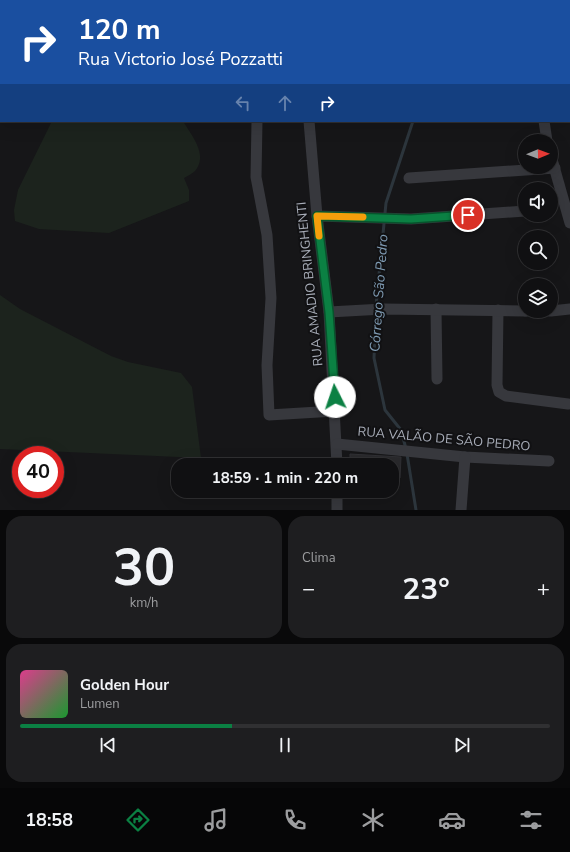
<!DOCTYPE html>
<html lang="pt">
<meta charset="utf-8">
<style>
body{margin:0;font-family:"Nunito Sans",sans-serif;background:#1e1e20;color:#f1f3f6;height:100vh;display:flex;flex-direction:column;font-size:15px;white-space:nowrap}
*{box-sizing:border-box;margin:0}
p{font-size:13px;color:#9c9d9f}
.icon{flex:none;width:22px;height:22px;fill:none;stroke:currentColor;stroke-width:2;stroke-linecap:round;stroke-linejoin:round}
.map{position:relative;height:510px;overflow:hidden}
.details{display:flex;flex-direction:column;gap:6px;padding:6px;background:#09090a;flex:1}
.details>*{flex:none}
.top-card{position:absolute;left:0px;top:0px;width:570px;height:122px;box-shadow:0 4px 16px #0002,0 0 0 1px #303032;background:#1a4fa0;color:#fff;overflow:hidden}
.needle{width:26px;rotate:89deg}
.buttons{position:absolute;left:518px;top:134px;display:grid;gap:8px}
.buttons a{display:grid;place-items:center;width:40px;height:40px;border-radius:50%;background:#101012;box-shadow:0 4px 16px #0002,0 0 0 1px #303032;font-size:20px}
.speed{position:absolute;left:12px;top:446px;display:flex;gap:8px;font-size:20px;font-weight:700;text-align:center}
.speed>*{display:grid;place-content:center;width:52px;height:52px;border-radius:50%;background:#101012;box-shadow:0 4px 16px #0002,0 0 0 1px #303032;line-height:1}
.speed .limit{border:6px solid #d22;background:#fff;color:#111}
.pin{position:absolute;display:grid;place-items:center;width:34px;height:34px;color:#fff;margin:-17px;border:2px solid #fff;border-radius:50%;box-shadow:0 1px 4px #0007}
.me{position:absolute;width:44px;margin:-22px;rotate:356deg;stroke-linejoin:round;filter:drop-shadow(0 0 3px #0008)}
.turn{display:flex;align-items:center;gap:14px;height:84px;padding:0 12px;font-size:18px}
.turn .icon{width:52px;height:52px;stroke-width:2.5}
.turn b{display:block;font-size:28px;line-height:34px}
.lanes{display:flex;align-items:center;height:38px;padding:0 12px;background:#0003;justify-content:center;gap:20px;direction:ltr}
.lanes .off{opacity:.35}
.big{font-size:30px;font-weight:700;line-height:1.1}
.details .tile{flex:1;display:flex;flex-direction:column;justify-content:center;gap:6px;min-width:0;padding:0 14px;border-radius:16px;background:#1e1e20}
.details .dial{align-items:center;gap:0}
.dial b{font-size:52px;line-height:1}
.song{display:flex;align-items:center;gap:12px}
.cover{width:48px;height:48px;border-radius:6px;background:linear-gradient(135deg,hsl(330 70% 55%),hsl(130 70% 35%))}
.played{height:4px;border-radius:2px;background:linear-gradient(90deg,#0b8043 40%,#303032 40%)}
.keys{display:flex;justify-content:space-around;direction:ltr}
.heat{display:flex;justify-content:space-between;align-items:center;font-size:22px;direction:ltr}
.details .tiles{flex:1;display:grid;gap:6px;grid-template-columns:1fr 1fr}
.tile:last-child{grid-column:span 2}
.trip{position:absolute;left:171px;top:458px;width:228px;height:40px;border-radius:16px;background:#101012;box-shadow:0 4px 16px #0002,0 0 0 1px #303032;font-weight:700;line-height:40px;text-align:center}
.dock{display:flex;height:64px;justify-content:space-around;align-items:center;background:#060607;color:#9c9d9f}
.dock .icon{width:28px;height:28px}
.dock .current{color:#0b8043}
.dock b{font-size:18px;color:#f1f3f6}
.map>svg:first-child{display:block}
.green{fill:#1c231d}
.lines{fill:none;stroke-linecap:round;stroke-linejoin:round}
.stream{stroke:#2c353c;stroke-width:3}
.building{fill:#29292c;stroke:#303034}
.minor{stroke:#37383d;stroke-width:11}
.route-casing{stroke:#07532c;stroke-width:10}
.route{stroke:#0b8043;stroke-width:7}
.slow{stroke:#f59e0b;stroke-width:7}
.labels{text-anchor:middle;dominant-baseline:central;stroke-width:4;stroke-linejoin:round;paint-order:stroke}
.street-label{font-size:13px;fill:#a8adb8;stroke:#111113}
.water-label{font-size:14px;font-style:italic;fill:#7f9bb3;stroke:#111113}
</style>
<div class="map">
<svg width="570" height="510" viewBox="0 0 570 510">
<rect width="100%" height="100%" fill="#161618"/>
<g class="green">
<polygon points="0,0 171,0 171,1 1,1 0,118"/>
<path d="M52,121H183C191,135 209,155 195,171C192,174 187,176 184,178L189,190V201L109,233L39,229L15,221L14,210L18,190Z"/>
<polygon points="0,295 20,309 111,356 128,362 181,373 192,387 201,458 0,449"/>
</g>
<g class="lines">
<g class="stream">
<polyline points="444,1 444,0"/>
<polyline points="376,306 386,203 413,121"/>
<polyline points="376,312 374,358 385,410 401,430 406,449"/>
<polyline points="407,454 416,510"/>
</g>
</g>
<polygon class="building" points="350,454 401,457 400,478 392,478 392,465 350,465"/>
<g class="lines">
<g class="minor">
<polyline points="548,0 548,1"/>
<polyline points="321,1 321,0"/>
<polyline points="566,1 566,0"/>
<polyline points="257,121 256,177 267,235 271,298 267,365 269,415 335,411"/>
<polyline points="309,121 317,216 329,312 337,465"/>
<polyline points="544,121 547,141"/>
<polyline points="551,156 570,223"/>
<polyline points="409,178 555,168"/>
<polyline points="317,216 411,219 525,211"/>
<polyline points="436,309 437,379"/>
<polyline points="498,310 497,385 499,392 506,396 568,404"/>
<polyline points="526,311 548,311"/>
<polyline points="551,311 570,309"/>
<polyline points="329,312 383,309 525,311"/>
<polyline points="337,444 465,457 549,461"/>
<polyline points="337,510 337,491"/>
<polyline points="461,510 465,457"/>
</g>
</g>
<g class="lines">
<g class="route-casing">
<polyline id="route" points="335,397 329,312 317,216 411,219 468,215"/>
</g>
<use href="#route" class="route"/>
<polyline class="slow" points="319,236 317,216 363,217"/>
</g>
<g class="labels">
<g class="street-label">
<text transform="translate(310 284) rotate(-96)">RUA AMADIO BRINGHENTI</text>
<text transform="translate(444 439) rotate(5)">RUA VALÃO DE SÃO PEDRO</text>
</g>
<g class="water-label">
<text transform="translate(379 293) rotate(-86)">Córrego São Pedro</text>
</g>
</g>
</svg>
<div class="buttons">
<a><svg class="needle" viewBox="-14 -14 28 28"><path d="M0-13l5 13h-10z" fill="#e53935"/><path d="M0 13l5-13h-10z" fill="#9c9d9f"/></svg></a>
<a><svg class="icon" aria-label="sound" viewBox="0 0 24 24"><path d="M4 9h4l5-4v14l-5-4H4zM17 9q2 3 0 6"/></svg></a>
<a><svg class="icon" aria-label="search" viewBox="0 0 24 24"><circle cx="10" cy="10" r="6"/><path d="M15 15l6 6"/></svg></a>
<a><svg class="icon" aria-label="layers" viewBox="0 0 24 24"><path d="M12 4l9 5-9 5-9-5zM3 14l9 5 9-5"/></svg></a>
</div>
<div class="speed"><div class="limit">40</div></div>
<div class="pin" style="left:468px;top:215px;background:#d93025"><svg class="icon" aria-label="arrive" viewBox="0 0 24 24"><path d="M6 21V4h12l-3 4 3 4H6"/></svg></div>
<svg class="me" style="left:335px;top:397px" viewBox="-20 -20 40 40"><circle r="19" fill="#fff"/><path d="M0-13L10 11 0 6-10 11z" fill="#0b8043"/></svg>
<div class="trip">18:59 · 1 min · 220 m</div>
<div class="top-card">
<div class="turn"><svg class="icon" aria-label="right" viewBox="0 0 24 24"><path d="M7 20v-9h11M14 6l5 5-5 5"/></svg><div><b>120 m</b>Rua Victorio José Pozzatti</div></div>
<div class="lanes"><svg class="icon off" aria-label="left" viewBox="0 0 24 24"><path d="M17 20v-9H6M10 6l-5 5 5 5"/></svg><svg class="icon off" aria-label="ahead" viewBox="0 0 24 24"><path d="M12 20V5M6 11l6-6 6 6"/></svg><svg class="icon" aria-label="right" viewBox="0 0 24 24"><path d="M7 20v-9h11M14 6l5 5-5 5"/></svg></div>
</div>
</div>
<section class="details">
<div class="tiles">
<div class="tile dial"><b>30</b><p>km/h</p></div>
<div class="tile"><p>Clima</p>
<div class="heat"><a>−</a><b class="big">23°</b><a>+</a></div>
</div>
<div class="tile">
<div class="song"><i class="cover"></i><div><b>Golden Hour</b><p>Lumen</p></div></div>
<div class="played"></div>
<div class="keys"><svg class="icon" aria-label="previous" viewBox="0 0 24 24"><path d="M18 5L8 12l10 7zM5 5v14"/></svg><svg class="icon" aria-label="pause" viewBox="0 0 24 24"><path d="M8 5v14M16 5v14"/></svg><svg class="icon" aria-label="next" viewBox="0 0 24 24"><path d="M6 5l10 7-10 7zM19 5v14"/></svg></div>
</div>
</div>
</section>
<nav class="dock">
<b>18:58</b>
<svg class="icon current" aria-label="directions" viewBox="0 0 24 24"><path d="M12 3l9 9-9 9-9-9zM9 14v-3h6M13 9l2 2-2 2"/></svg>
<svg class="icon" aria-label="music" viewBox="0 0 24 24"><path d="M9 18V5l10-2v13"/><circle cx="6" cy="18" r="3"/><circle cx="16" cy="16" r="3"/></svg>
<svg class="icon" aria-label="phone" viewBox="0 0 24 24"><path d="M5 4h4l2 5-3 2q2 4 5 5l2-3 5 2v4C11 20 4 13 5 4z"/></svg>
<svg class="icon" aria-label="climate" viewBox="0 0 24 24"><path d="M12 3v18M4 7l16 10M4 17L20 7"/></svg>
<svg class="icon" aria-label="car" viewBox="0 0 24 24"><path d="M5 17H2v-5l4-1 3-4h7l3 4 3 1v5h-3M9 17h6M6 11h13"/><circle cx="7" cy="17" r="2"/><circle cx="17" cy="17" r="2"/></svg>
<svg class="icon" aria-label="filters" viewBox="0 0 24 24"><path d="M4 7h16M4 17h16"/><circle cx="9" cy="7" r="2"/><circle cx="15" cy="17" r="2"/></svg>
</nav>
